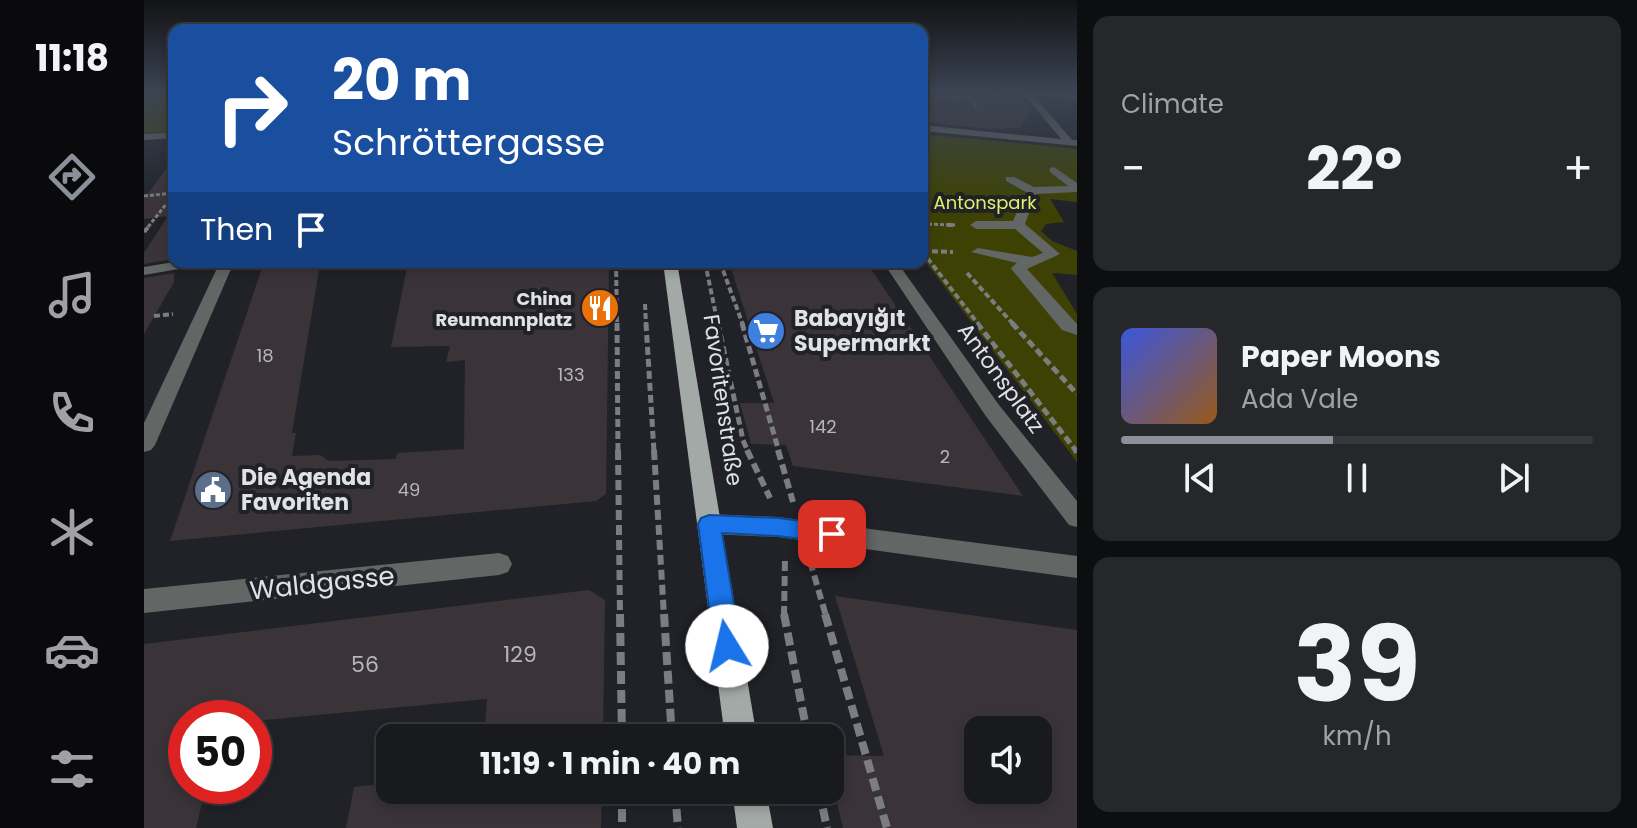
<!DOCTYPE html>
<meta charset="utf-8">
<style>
body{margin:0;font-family:Poppins,sans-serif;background:#25272b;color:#f1f3f6;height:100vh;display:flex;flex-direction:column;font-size:30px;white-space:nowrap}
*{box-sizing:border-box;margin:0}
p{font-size:26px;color:#9fa1a4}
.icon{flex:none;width:44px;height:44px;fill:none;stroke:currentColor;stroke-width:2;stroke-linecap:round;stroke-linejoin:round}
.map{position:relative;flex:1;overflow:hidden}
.drawer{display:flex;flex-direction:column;gap:16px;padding:16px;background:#0d0e10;width:560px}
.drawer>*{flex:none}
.hud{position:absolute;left:24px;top:24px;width:760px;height:244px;border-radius:16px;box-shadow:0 4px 12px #0003,0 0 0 2px #36383c;background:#1a4fa0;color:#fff;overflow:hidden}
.buttons{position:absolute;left:820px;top:716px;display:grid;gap:16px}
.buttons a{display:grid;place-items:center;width:88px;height:88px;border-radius:16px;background:#181a1e;box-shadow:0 4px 12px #0003,0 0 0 2px #36383c;font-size:40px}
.speed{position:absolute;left:24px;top:700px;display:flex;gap:16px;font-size:40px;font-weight:700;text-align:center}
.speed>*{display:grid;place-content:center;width:104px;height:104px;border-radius:50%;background:#181a1e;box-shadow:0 4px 12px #0003,0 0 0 2px #36383c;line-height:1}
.speed .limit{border:12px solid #d22;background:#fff;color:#111}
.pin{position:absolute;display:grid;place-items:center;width:68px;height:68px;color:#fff;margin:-34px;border-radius:16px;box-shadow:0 4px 12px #0006}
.me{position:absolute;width:88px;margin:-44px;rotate:351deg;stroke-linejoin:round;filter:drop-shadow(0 0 6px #0008)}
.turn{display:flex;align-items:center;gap:28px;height:168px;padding:0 32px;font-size:36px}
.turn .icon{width:104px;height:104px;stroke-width:2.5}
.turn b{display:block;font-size:56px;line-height:68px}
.then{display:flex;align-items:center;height:76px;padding:0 32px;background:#0003;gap:16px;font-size:30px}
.big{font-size:60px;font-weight:700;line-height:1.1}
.drawer .widget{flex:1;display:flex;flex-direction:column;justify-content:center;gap:12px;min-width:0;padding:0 28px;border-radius:16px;background:#25272b}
.drawer .dial{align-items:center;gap:0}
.dial b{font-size:104px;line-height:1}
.song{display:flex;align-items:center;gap:24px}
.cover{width:96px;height:96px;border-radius:12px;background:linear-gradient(135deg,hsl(230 70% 55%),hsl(30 70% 35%))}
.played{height:8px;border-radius:4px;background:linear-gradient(90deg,#8c9099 45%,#36383c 45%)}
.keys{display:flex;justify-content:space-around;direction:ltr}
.heat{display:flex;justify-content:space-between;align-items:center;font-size:44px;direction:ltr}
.trip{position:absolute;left:232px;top:724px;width:468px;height:80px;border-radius:16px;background:#181a1e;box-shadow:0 4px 12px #0003,0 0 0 2px #36383c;font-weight:700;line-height:80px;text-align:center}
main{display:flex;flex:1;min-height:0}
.menu{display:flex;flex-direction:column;width:144px;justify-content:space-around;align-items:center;background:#0a0a0c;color:#9fa1a4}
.menu .icon{width:56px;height:56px}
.menu .current{color:#8c9099}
.menu b{font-size:36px;color:#f1f3f6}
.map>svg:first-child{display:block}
.green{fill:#3d4204}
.building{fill:#3a3439;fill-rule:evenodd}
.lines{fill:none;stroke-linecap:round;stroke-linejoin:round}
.path-far5{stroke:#7b7d82;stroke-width:2;stroke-dasharray:3 2;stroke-linecap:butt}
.path-far4{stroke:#7b7d82;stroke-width:3;stroke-dasharray:4 2;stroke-linecap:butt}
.path-far3{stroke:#7b7d82;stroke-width:4;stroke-dasharray:6 3;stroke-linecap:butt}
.path-far2{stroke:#7b7d82;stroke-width:5;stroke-dasharray:8 4;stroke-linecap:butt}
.path-far1{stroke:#7b7d82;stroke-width:6;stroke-dasharray:10 5;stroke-linecap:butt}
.path{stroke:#7b7d82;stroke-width:8;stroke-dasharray:13 6;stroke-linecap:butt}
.minor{fill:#626664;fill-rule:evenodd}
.major{fill:#a2a9a7;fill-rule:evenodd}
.route{fill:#1a73e8;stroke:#114b97;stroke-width:2}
.labels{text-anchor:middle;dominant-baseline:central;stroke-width:8;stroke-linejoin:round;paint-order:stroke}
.far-park-label{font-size:18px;fill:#e0ef6d;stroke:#202228}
.far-poi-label{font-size:18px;font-weight:bold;fill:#e0e2e6;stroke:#202228;text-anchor:end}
.number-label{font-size:18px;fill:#b6b6bb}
.poi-label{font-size:22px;font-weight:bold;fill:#e0e2e6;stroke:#202228;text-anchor:start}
.street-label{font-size:22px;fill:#e0e2e6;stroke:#202228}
.near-number-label{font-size:22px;fill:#b6b6bb}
.near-street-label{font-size:26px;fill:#e0e2e6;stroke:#202228}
</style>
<main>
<nav class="menu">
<b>11:18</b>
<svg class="icon current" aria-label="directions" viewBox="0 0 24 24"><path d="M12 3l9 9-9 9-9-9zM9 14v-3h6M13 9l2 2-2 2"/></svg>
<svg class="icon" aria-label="music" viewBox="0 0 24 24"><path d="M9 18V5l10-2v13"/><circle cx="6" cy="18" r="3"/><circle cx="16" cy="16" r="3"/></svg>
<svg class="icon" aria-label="phone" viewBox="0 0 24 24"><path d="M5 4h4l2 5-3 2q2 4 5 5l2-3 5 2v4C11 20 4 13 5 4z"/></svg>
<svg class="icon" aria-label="climate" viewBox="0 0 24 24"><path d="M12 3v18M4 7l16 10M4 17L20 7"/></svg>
<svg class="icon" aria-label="car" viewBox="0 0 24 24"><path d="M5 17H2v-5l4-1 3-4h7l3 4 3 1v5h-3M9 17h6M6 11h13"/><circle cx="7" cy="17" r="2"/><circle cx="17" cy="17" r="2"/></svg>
<svg class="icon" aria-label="filters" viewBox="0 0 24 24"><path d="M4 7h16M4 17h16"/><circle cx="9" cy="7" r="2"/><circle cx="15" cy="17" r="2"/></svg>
</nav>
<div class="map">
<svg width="933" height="828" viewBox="0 0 933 828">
<rect width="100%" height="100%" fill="#202228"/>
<g class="green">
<polygon points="0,92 30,92 30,131 0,133"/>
<polygon points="778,134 933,149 933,202 906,199 920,222 902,224 897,231 908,241 933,251 933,275 908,273 933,314 933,462 778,257"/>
</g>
<g class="building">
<polygon points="778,92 871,92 888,108 876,128 847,129 778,122"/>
<polygon points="30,158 30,259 0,264 0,253 24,216 0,219 0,199"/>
<polygon points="264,262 465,262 462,494 452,501 26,541 118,268 176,264 148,433 152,433 148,456 176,455 185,461 252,459 253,453 320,449 321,360 302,362 306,346 247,347"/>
<polygon points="585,262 723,263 879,496 649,466 642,445 607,444 596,403 630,403"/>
<polygon points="30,273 30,282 0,334 0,278"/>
<polygon points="445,590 461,600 459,738 340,738 343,699 110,721 110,718 42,718 42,786 62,786 52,828 0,828 0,644"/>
<path d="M691,596L933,630V828H699L686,774V755L740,756ZM834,730H894V790H834Z"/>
<polygon points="246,783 246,790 458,790 457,828 202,828 210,787"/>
</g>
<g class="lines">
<g class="path-far5">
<polyline points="823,92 832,107"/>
<polyline points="829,92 856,94"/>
<polyline points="778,95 827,99"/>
</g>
<g class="path-far4">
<polyline points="0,196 30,193"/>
<polyline points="778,224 811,225"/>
<polyline points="4,227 27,198"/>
</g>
<g class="path-far3">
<polyline points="803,225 811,225"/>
<polyline points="0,232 6,225"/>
<polyline points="778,251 835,325"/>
<polyline points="779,251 809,252"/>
<polyline points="472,262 473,325"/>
<polyline points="561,262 574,325"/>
<polyline points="576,262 599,325"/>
<polyline points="823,273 870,325"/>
<polyline points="501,304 502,325"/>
<polyline points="10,316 29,314"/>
</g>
<g class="path-far2">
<polyline points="473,323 474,452"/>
<polyline points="502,323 510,452"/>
<polyline points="574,323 599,440 604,452"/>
<polyline points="598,323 635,452"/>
<polyline points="833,323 933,452"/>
<polyline points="868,323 933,394"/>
</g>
<g class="path-far1">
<polyline points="474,450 476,616"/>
<polyline points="510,450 520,616"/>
<polyline points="603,450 626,498"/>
<polyline points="634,450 649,502"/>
<polyline points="931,450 933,452"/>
<polyline points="666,561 682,616"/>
<polyline points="640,616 641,558"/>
</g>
<g class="path">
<polyline points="476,614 478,738"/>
<polyline points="520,614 528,738"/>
<polyline points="640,614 664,738"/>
<polyline points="681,614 743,828"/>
<polyline points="478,790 478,828"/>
<polyline points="531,790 534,828"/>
<polyline points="675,790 683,828"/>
</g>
<g class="minor">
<polygon points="874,92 933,95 933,99 889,95 928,140 933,140 933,146 778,131 778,125 917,139 880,94"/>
<polygon points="30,132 30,138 0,140 0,134"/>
<polygon points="910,167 933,183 933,192 892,194 881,224 916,254 883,269 933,324 933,335 918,330 869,271 867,268 873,263 827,252 834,248 888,257 899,253 871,229 832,229 826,225 832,221 869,221 882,192 862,181 862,177 870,177 890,187 924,186 906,172 906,168"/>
<polygon points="30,262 59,262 52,266 0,275 0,267"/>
<polygon points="76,262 90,262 11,445 7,450 0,452 0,423"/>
<polygon points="739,262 753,262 855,405 933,501 933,527 925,525 841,415"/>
<polygon points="565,514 634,517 933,556 933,578 634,537 565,534 556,531 553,524 556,517"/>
<polygon points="355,553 364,556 368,564 364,572 355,575 0,613 0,589"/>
</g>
<g class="major">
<polygon points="519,262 533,262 613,738 581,738"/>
<polygon points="588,790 622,790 629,828 593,828"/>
</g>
</g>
<linearGradient id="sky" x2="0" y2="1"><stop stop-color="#121316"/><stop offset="0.44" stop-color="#3c4453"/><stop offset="1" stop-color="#3c4453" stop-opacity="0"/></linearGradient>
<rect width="933" height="208" fill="url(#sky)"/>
<polygon class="route" points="565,515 634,518 688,525 696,528 699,534 696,540 688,543 634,536 578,533 597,646 593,655 583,659 574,655 570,646 554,524 557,518"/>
<defs>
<g id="restaurant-disc" transform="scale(2)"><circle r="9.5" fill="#e8710a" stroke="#202228"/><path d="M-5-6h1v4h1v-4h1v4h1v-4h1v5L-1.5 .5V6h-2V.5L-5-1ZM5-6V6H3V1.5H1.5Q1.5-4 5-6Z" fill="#fff"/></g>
<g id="supermarket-disc" transform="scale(2)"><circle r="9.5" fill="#3f7fe0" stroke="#202228"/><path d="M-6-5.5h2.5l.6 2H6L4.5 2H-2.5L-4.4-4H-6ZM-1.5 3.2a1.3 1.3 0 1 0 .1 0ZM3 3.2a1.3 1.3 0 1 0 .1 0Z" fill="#fff"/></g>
<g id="civic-disc" transform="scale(2)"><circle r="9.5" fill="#5c6f8a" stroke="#202228"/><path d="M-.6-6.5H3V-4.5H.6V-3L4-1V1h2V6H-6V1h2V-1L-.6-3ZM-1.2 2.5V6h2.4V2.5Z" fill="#fff"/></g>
</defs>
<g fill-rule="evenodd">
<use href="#restaurant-disc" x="456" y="308"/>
<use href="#supermarket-disc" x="622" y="331"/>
<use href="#civic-disc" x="69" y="490"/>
</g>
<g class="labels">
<g class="far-park-label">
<text x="841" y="202">Antonspark</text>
</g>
<g class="far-poi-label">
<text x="428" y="298">China<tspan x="428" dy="21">Reumannplatz</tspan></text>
</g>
<g class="number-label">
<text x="121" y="355">18</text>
<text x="427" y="374">133</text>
<text x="679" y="426">142</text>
<text x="801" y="456">2</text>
<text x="265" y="489">49</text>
</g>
<g class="poi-label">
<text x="650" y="318">Babayığıt<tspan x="650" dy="25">Supermarkt</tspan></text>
<text x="97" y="477">Die Agenda<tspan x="97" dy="25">Favoriten</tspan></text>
</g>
<g class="street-label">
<text transform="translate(857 378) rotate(54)">Antonsplatz</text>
<text transform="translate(579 400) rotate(82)">Favoritenstraße</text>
</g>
<g class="near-number-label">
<text x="376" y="654">129</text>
<text x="221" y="664">56</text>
</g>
<g class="near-street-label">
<text transform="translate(178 583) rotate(-6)">Waldgasse</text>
</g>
</g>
</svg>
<div class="buttons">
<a><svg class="icon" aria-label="sound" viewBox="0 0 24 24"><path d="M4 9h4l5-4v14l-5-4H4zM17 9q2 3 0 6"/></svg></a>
</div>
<div class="speed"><div class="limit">50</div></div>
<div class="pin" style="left:688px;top:534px;background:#d93025"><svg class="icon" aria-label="arrive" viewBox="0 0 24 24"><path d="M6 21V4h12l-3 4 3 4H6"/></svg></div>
<svg class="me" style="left:583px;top:646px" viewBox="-20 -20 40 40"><circle r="19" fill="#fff"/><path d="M0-13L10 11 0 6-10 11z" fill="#1a73e8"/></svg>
<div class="trip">11:19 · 1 min · 40 m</div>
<div class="hud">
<div class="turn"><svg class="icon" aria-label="right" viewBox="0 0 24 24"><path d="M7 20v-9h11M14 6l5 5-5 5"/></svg><div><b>20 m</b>Schröttergasse</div></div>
<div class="then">Then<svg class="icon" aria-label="arrive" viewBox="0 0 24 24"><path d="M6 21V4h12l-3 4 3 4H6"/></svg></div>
</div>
</div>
<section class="drawer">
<div class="widget"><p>Climate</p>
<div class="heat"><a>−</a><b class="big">22°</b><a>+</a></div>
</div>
<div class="widget">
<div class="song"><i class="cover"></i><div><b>Paper Moons</b><p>Ada Vale</p></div></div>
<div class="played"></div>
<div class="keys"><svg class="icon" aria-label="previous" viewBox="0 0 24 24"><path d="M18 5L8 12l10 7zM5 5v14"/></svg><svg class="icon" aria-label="pause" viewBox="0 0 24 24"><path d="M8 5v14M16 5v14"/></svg><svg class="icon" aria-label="next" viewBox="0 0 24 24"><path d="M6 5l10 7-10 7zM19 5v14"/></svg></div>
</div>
<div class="widget dial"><b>39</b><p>km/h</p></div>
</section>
</main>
